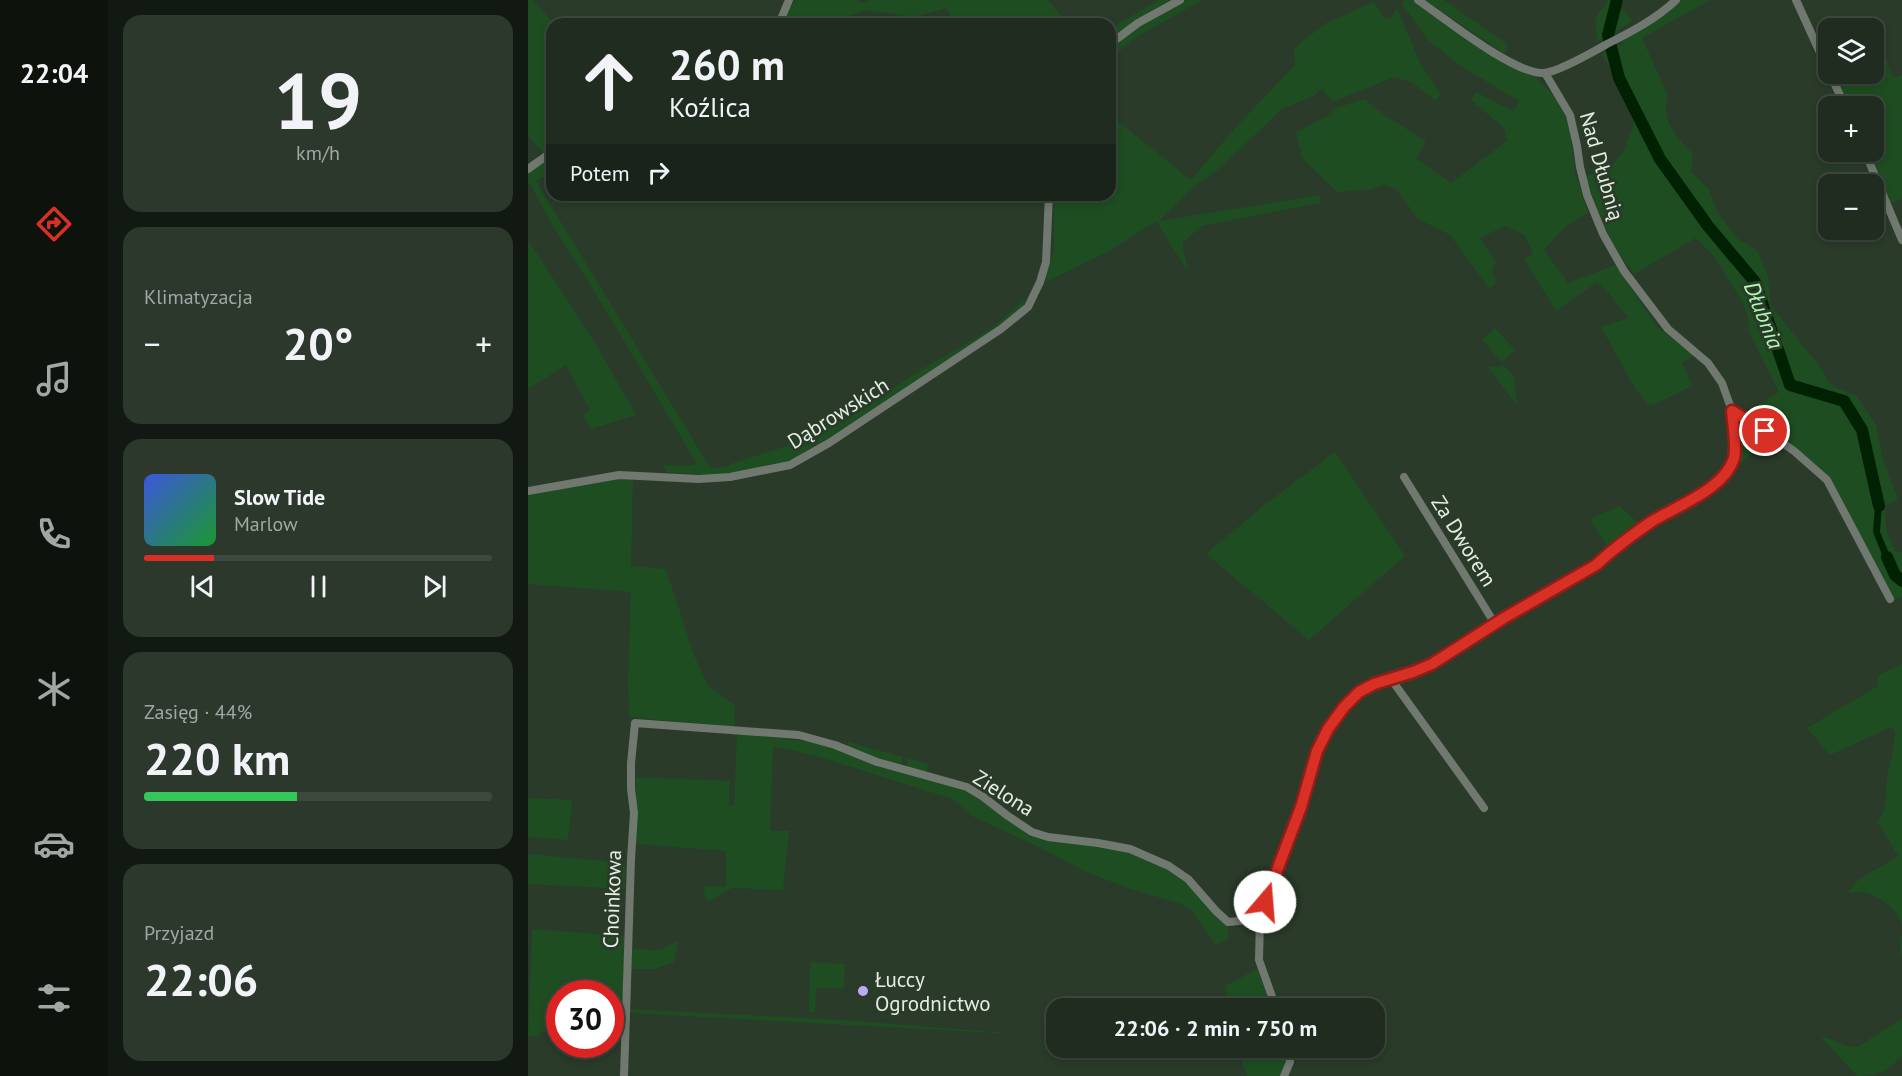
<!DOCTYPE html>
<html lang="pl">
<meta charset="utf-8">
<style>
body{margin:0;font-family:"PT Sans",sans-serif;background:#2d382d;color:#f1f3f6;height:100vh;display:flex;flex-direction:column;font-size:22px;white-space:nowrap}
*{box-sizing:border-box;margin:0}
p{font-size:20px;color:#a2a7a5}
.icon{flex:none;width:33px;height:33px;fill:none;stroke:currentColor;stroke-width:2;stroke-linecap:round;stroke-linejoin:round}
.map{position:relative;flex:1;overflow:hidden}
.details{display:flex;flex-direction:column;gap:15px;padding:15px;background:#121812;width:420px}
.details>*{flex:none}
.guide{position:absolute;left:18px;top:18px;width:570px;height:183px;border-radius:18px;box-shadow:0 3px 9px #0003,0 0 0 2px #3d483e;background:#202c20;color:#f1f3f6;overflow:hidden}
.buttons{position:absolute;left:1290px;top:18px;display:grid;gap:12px}
.buttons a{display:grid;place-items:center;width:66px;height:66px;border-radius:12px;background:#202c20;box-shadow:0 3px 9px #0003,0 0 0 2px #3d483e;font-size:30px}
.speed{position:absolute;left:18px;top:980px;display:flex;gap:12px;font-size:30px;font-weight:700;text-align:center}
.speed>*{display:grid;place-content:center;width:78px;height:78px;border-radius:50%;background:#202c20;box-shadow:0 3px 9px #0003,0 0 0 2px #3d483e;line-height:1}
.speed .limit{border:9px solid #d22;background:#fff;color:#111}
.pin{position:absolute;display:grid;place-items:center;width:51px;height:51px;color:#fff;margin:-26px;border:3px solid #fff;border-radius:50%;box-shadow:0 2px 6px #0007}
.me{position:absolute;width:66px;margin:-33px;rotate:18deg;stroke-linejoin:round;filter:drop-shadow(0 0 4px #0008)}
.turn{display:flex;align-items:center;gap:21px;height:126px;padding:0 24px;font-size:27px}
.turn .icon{width:78px;height:78px;stroke-width:2.5}
.turn b{display:block;font-size:42px;line-height:51px}
.then{display:flex;align-items:center;height:57px;padding:0 24px;background:#0003;gap:12px;font-size:22px}
.big{font-size:45px;font-weight:600;line-height:1.1}
.details .tile{flex:1;display:flex;flex-direction:column;justify-content:center;gap:9px;min-width:0;padding:0 21px;border-radius:18px;background:#2d382d}
.details .dial{align-items:center;gap:0}
.dial b{font-size:78px;line-height:1}
.song{display:flex;align-items:center;gap:18px}
.cover{width:72px;height:72px;border-radius:9px;background:linear-gradient(135deg,hsl(230 70% 55%),hsl(130 70% 35%))}
.played{height:6px;border-radius:3px;background:linear-gradient(90deg,#d93025 20%,#3d483e 20%)}
.keys{display:flex;justify-content:space-around;direction:ltr}
.heat{display:flex;justify-content:space-between;align-items:center;font-size:33px;direction:ltr}
.charge{height:9px;border-radius:4px;background:linear-gradient(90deg,#34c759 44%,#3d483e 0)}
.trip{position:absolute;left:518px;top:998px;width:339px;height:60px;border-radius:18px;background:#202c20;box-shadow:0 3px 9px #0003,0 0 0 2px #3d483e;font-weight:600;line-height:60px;text-align:center}
main{display:flex;flex:1;min-height:0}
.tab-bar{display:flex;flex-direction:column;width:108px;justify-content:space-around;align-items:center;background:#0d120d;color:#a2a7a5}
.tab-bar .icon{width:42px;height:42px}
.tab-bar .active{color:#d93025}
.tab-bar b{font-size:27px;color:#f1f3f6}
.map>svg:first-child{display:block}
.green{fill:#1e4d22}
.water{fill:#002102}
.lines{fill:none;stroke-linecap:round;stroke-linejoin:round}
.stream{stroke:#002102;stroke-width:2}
.river{stroke:#002102;stroke-width:12}
.minor{stroke:#707870;stroke-width:8}
.route-casing{stroke:#8d1f18;stroke-width:15}
.route{stroke:#d93025;stroke-width:10}
.poi-dot{fill:#bcaaf5;stroke:#2a3b2a;stroke-width:2}
.labels{text-anchor:middle;dominant-baseline:central;stroke-width:6;stroke-linejoin:round;paint-order:stroke}
.street-label{font-size:21px;fill:#e4eee3;stroke:#2a3b2a}
.poi-label{font-size:21px;fill:#e4eee3;stroke:#2a3b2a;text-anchor:start}
.water-label{font-size:22px;font-style:italic;fill:#b1fab3;stroke:#2a3b2a}
</style>
<main>
<nav class="tab-bar">
<b>22:04</b>
<svg class="icon active" aria-label="directions" viewBox="0 0 24 24"><path d="M12 3l9 9-9 9-9-9zM9 14v-3h6M13 9l2 2-2 2"/></svg>
<svg class="icon" aria-label="music" viewBox="0 0 24 24"><path d="M9 18V5l10-2v13"/><circle cx="6" cy="18" r="3"/><circle cx="16" cy="16" r="3"/></svg>
<svg class="icon" aria-label="phone" viewBox="0 0 24 24"><path d="M5 4h4l2 5-3 2q2 4 5 5l2-3 5 2v4C11 20 4 13 5 4z"/></svg>
<svg class="icon" aria-label="climate" viewBox="0 0 24 24"><path d="M12 3v18M4 7l16 10M4 17L20 7"/></svg>
<svg class="icon" aria-label="car" viewBox="0 0 24 24"><path d="M5 17H2v-5l4-1 3-4h7l3 4 3 1v5h-3M9 17h6M6 11h13"/><circle cx="7" cy="17" r="2"/><circle cx="17" cy="17" r="2"/></svg>
<svg class="icon" aria-label="filters" viewBox="0 0 24 24"><path d="M4 7h16M4 17h16"/><circle cx="9" cy="7" r="2"/><circle cx="15" cy="17" r="2"/></svg>
</nav>
<section class="details">
<div class="tile dial"><b>19</b><p>km/h</p></div>
<div class="tile"><p>Klimatyzacja</p>
<div class="heat"><a>−</a><b class="big">20°</b><a>+</a></div>
</div>
<div class="tile">
<div class="song"><i class="cover"></i><div><b>Slow Tide</b><p>Marlow</p></div></div>
<div class="played"></div>
<div class="keys"><svg class="icon" aria-label="previous" viewBox="0 0 24 24"><path d="M18 5L8 12l10 7zM5 5v14"/></svg><svg class="icon" aria-label="pause" viewBox="0 0 24 24"><path d="M8 5v14M16 5v14"/></svg><svg class="icon" aria-label="next" viewBox="0 0 24 24"><path d="M6 5l10 7-10 7zM19 5v14"/></svg></div>
</div>
<div class="tile"><p>Zasięg · 44%</p><b class="big">220 km</b><div class="charge"></div></div>
<div class="tile"><p>Przyjazd</p><b class="big">22:06</b></div>
</section>
<div class="map">
<svg width="1374" height="1076" viewBox="0 0 1374 1076">
<rect width="100%" height="100%" fill="#2a3b2a"/>
<g class="green">
<path d="M0,0H5L26,24H24V174L8,181L178,461L184,468L198,467L208,462L268,443L262,433L267,430C280,436 297,425 306,415L314,414L315,421L319,420C344,402 370,385 396,368C430,348 470,330 495,299L498,301L491,311L468,329L315,429L258,463L212,473L179,475L138,472L136,465L160,466L169,464L64,287L25,226L2,183H0V167L17,155L0,136Z"/>
<polygon points="266,0 331,0 332,3 342,0 520,0 540,24 426,24 419,8 386,17 338,10 299,24 255,24"/>
<polygon points="631,0 646,0 582,39 582,32 590,24"/>
<polygon points="659,0 674,0 605,39 582,59 582,48 614,25"/>
<polygon points="876,0 883,0 978,65 1008,77 1027,97 1041,123 1047,173 1060,212 1035,229 1016,250 1040,283 1087,265 1130,328 1166,355 1154,363 1164,386 1122,406 1108,390 1073,327 1100,318 1080,292 1069,282 1028,311 996,259 1005,254 997,235 977,226 952,238 967,261 964,271 968,283 961,288 922,235 890,219 868,189 856,185 841,190 809,192 775,159 768,132 804,114 804,109 836,99 858,116 898,141 888,158 923,183 979,141 976,128 943,100 948,92 985,111 991,101 934,67 901,41 874,4"/>
<polygon points="897,0 916,0 979,44 977,54"/>
<polygon points="1080,0 1096,0 1093,9 1105,21 1069,42 1067,19"/>
<path d="M1153,0H1182L1114,38L1140,96C1132,121 1149,138 1165,154L1163,172L1181,189L1189,212L1210,239L1229,250L1240,276L1243,306L1293,368L1300,382L1312,390L1328,395L1348,425L1355,460L1370,499L1356,506L1359,532L1368,553L1374,551V596L1366,600L1302,478L1215,415L1251,392L1221,332L1220,316L1214,301L1186,256L1168,238L1106,274C1081,243 1071,213 1057,176L1071,172L1085,164L1096,151L1105,126L1106,113L1074,54L1094,44L1095,40C1115,28 1137,18 1153,0Z"/>
<polygon points="846,2 856,18 862,19 869,8 893,65 910,89 912,95 908,101 885,83 866,77 805,102 794,89 784,97 755,108 693,167 667,186 631,221 792,195 792,203 674,226 654,243 660,271 632,228 630,222 622,225 585,249 520,281 517,280 526,250 526,195 582,195 582,115 663,180 707,128 767,65 766,48 798,23"/>
<polygon points="1349,34 1365,78 1374,75 1374,199 1361,204 1339,152 1346,152 1346,106 1319,106 1304,74 1346,74 1346,36"/>
<polygon points="0,240 69,346 108,415 63,429 55,415 62,410 38,365 0,389"/>
<polygon points="967,328 987,350 974,362 954,340"/>
<polygon points="976,366 986,376 989,406 960,367"/>
<polygon points="1210,418 1241,438 1213,463 1210,454"/>
<polygon points="807,452 877,556 781,640 678,554 739,503"/>
<polygon points="105,477 103,566 138,569 166,655 179,685 207,706 206,728 101,717 100,681 103,592 0,584 0,494"/>
<polygon points="1092,506 1112,525 1080,547 1062,519"/>
<path d="M1374,664V960C1370,948 1374,939 1374,927C1372,910 1346,890 1328,892C1325,892 1322,893 1319,894L1330,880L1370,856L1350,822C1360,809 1357,794 1359,779C1361,763 1367,748 1367,731L1363,727L1302,755L1279,728L1350,686V675Z"/>
<polygon points="209,734 287,742 440,790 500,832 501,836 504,838 506,834 596,851 652,875 700,924 700,939 688,945 664,911 653,904 597,887 556,871 519,851 444,816 425,799 288,756 245,746 242,831 261,831 255,890 204,888 180,902 176,896 177,886 198,887 198,851 107,844 108,777 202,781 201,805 206,805"/>
<polygon points="320,742 375,757 374,767 320,748"/>
<polygon points="379,758 400,764 399,774 379,768"/>
<polygon points="0,798 44,800 40,840 0,837"/>
<polygon points="0,854 97,863 97,889 0,884"/>
<polygon points="4,929 98,936 96,1028 83,1029 82,993 32,993 31,1031 12,1032 11,1037 0,1036"/>
<polygon points="150,941 146,962 127,969 103,969 104,949 132,950"/>
<polygon points="282,962 317,964 316,988 288,988 287,1013 281,1012"/>
<polygon points="729,969 744,1008 702,1008 697,986"/>
<polygon points="103,1009 315,1020 503,1035 102,1013"/>
<path d="M1374,1019V1056C1358,1072 1352,1076 1329,1076L1293,1037C1306,1037 1315,1048 1329,1047Z"/>
<polygon points="709,1047 755,1047 758,1064 752,1076 719,1076"/>
</g>
<polygon class="water" points="1350,489 1354,504 1352,532 1368,570 1361,572 1345,532 1347,507 1344,494"/>
<g class="lines">
<polyline class="stream" points="1371,579 1374,577"/>
<g class="river">
<polyline points="1089,0 1080,35 1091,78 1132,159 1180,226 1227,282 1262,385 1316,401 1334,430 1351,506"/>
<polyline points="1359,557 1367,575 1374,581"/>
</g>
<g class="minor">
<path d="M890,0C916,18 987,75 1016,73C1030,72 1065,52 1079,44C1103,32 1128,19 1148,0"/>
<polyline points="1268,0 1300,70"/>
<polyline points="251,24 261,0"/>
<polyline points="582,44 610,23 652,0"/>
<polyline points="1302,74 1317,106"/>
<polyline points="1337,152 1374,240"/>
<polyline points="0,169 24,152"/>
<polyline points="1204,411 1237,431 1266,451 1299,480 1362,599"/>
<polyline points="876,477 967,624"/>
<polyline points="0,491 91,475 171,479 202,477 262,465 301,443 473,329 500,307 512,282 518,262 521,195"/>
<polyline points="863,679 956,808"/>
<polyline points="748,1008 731,960 732,919 742,886 773,807 789,751 800,729 816,707 831,691 846,684 885,672 904,664 976,618 1068,565 1080,553 1124,522 1186,486 1200,471 1207,456 1204,411 1194,383 1180,363 1140,329 1096,271 1075,234 1059,195 1052,167 1049,146 1042,115 1017,73"/>
<polyline points="96,1076 103,859 106,813 103,789 103,763 107,723 271,735 307,745 349,762 439,787 454,796 480,816 504,832 520,837 570,843 602,849 641,866 660,879 688,911 700,922 732,919"/>
<polyline points="756,1076 762,1062 759,1047"/>
</g>
</g>
<g class="lines">
<g class="route-casing">
<path id="route" d="M737,902L773,807L789,751L800,729L816,707L831,692L846,684L885,672L904,664L976,618L1068,565C1085,549 1104,535 1123,522C1150,505 1196,490 1206,458C1209,447 1205,423 1204,411L1237,431"/>
</g>
<use href="#route" class="route"/>
</g>
<circle class="poi-dot" cx="335" cy="991" r="6"/>
<g class="labels">
<g class="street-label">
<text transform="translate(1074 166) rotate(74)">Nad Dłubnią</text>
<text transform="translate(310 413) rotate(-32)">Dąbrowskich</text>
<text transform="translate(936 541) rotate(58)">Za Dworem</text>
<text transform="translate(476 793) rotate(32)">Zielona</text>
<text transform="translate(84 899) rotate(-88)">Choinkowa</text>
</g>
<g class="poi-label">
<text x="347" y="979">Łuccy<tspan x="347" dy="24">Ogrodnictwo</tspan></text>
</g>
<g class="water-label">
<text transform="translate(1236 315) rotate(68)">Dłubnia</text>
</g>
</g>
</svg>
<div class="buttons">
<a><svg class="icon" aria-label="layers" viewBox="0 0 24 24"><path d="M12 4l9 5-9 5-9-5zM3 14l9 5 9-5"/></svg></a>
<a>+</a>
<a>−</a>
</div>
<div class="speed"><div class="limit">30</div></div>
<div class="pin" style="left:1237px;top:431px;background:#d93025"><svg class="icon" aria-label="arrive" viewBox="0 0 24 24"><path d="M6 21V4h12l-3 4 3 4H6"/></svg></div>
<svg class="me" style="left:737px;top:902px" viewBox="-20 -20 40 40"><circle r="19" fill="#fff"/><path d="M0-13L10 11 0 6-10 11z" fill="#d93025"/></svg>
<div class="trip">22:06 · 2 min · 750 m</div>
<div class="guide">
<div class="turn"><svg class="icon" aria-label="ahead" viewBox="0 0 24 24"><path d="M12 20V5M6 11l6-6 6 6"/></svg><div><b>260 m</b>Koźlica</div></div>
<div class="then">Potem<svg class="icon" aria-label="right" viewBox="0 0 24 24"><path d="M7 20v-9h11M14 6l5 5-5 5"/></svg></div>
</div>
</div>
</main>
